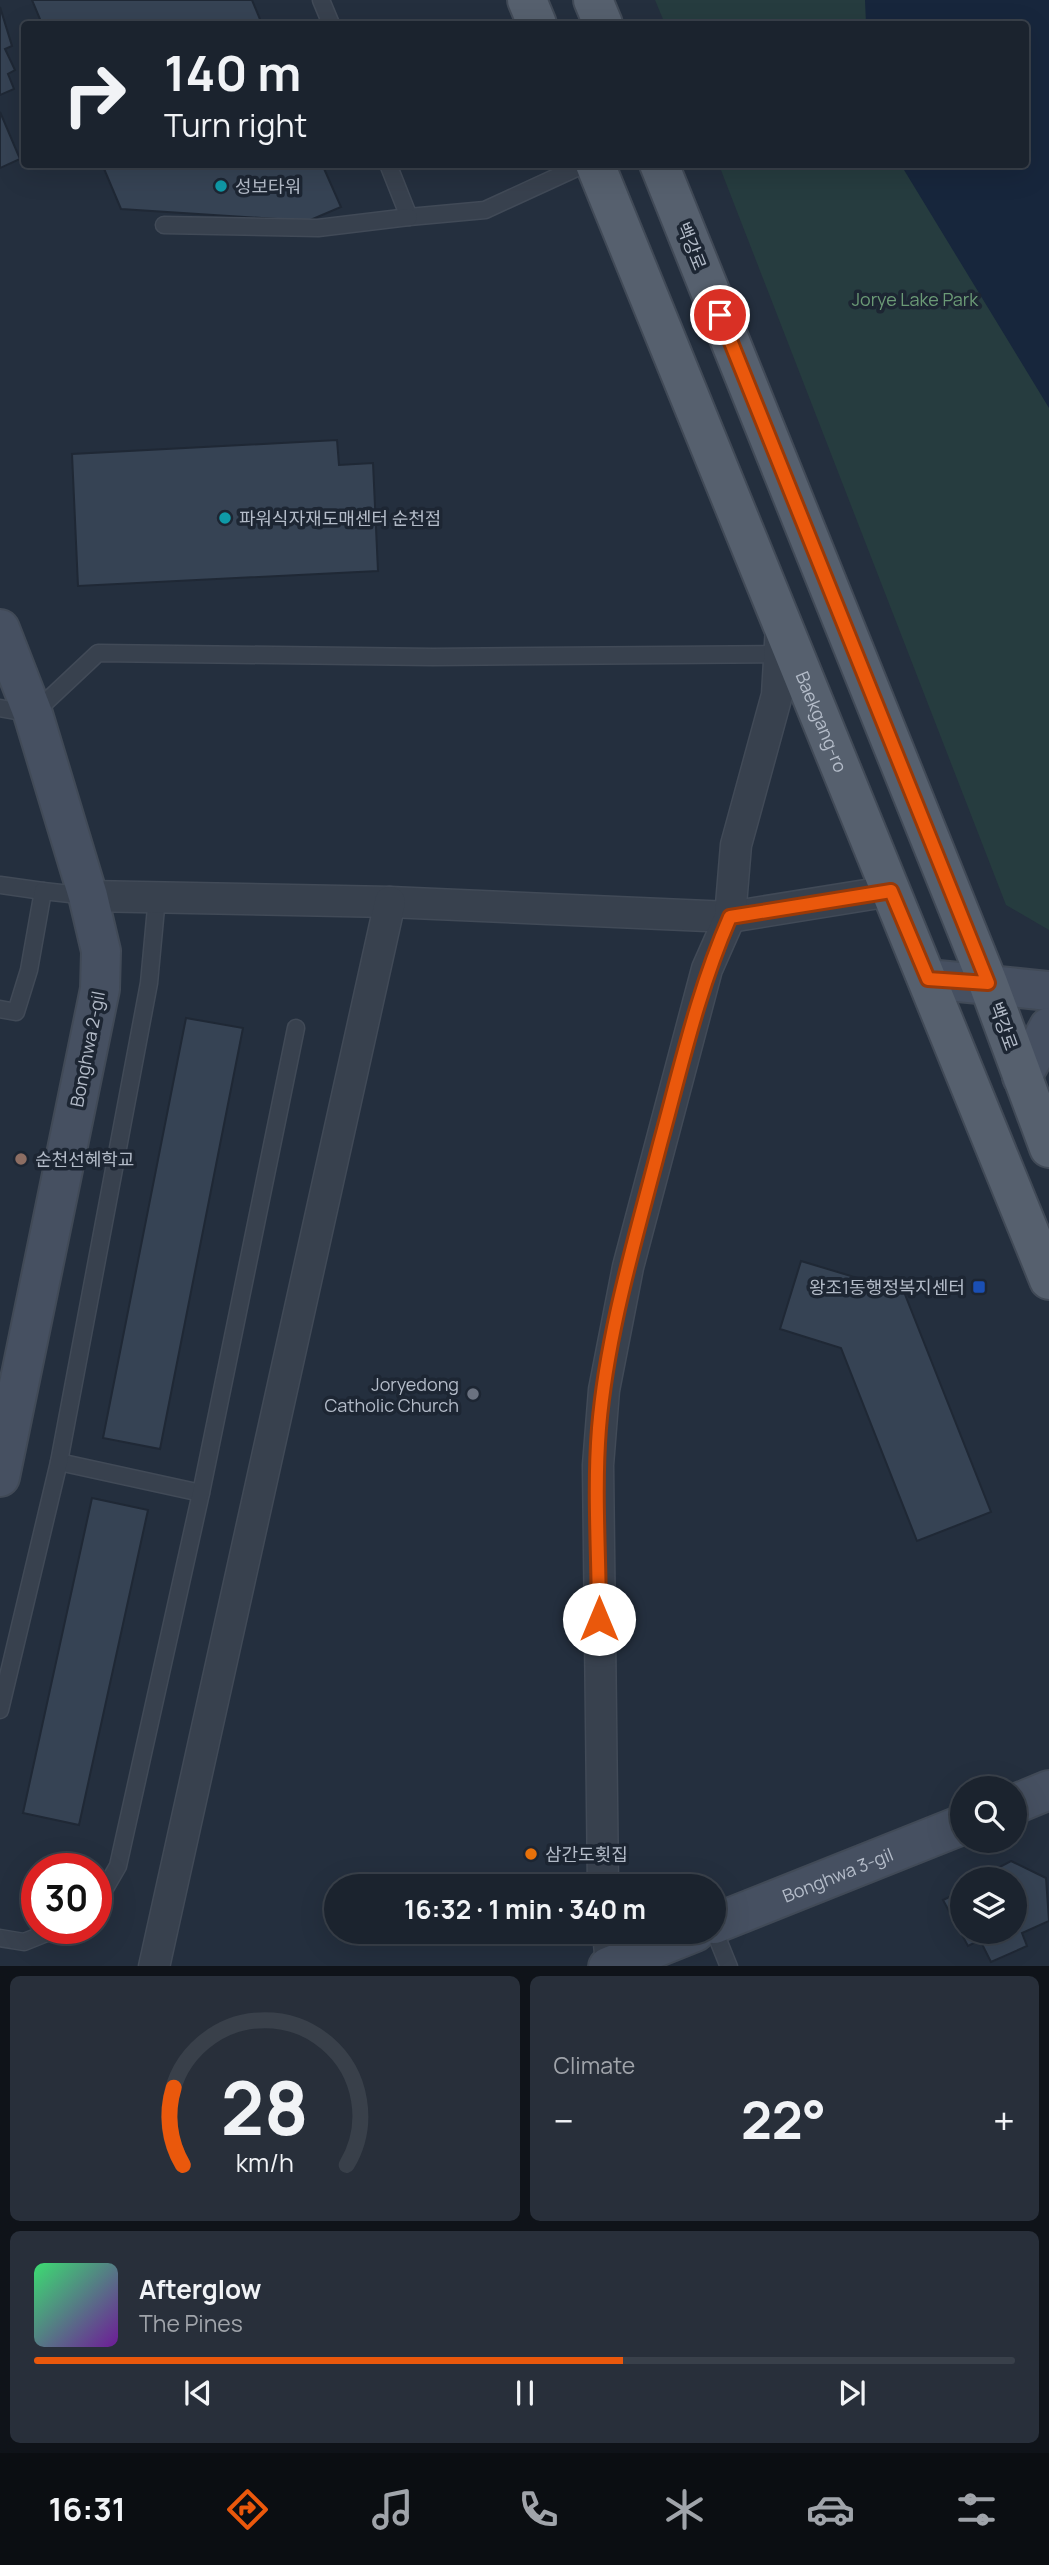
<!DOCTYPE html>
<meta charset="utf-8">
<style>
body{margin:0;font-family:Manrope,"Noto Sans KR",sans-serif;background:#282f3a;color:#f1f3f6;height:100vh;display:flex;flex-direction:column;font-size:26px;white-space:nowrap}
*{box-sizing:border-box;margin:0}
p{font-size:23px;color:#a0a4aa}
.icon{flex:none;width:38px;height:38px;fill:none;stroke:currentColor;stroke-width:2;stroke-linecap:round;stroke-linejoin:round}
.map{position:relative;height:1966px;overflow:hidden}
.panel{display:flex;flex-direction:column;gap:10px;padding:10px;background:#0f1319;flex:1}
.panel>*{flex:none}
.top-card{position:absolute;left:21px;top:21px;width:1008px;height:147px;border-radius:7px;box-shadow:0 7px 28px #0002,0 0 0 2px #39404a;background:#1b232e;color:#f1f3f6;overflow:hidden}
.buttons{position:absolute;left:950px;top:1776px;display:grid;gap:14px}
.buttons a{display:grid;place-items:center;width:77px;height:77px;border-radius:50%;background:#1b232e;box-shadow:0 7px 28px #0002,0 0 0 2px #39404a;font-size:35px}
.speed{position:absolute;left:21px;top:1853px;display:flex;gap:14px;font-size:35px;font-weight:700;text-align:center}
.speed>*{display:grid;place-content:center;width:91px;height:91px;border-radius:50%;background:#1b232e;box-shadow:0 7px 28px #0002,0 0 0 2px #39404a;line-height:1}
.speed .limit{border:10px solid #d22;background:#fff;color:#111}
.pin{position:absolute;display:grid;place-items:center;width:60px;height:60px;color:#fff;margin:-30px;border:4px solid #fff;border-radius:50%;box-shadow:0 2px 7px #0007}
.me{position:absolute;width:77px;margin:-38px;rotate:0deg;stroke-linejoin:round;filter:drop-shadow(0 0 5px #0008)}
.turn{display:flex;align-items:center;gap:24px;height:147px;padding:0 28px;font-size:32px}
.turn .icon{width:91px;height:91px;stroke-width:2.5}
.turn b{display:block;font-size:49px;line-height:60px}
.big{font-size:52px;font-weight:700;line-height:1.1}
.panel .widget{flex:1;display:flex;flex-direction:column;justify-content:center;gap:10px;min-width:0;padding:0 24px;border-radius:10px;background:#282f3a}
.panel .dial{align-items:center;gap:0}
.dial svg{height:182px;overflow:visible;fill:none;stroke:#39404a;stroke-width:7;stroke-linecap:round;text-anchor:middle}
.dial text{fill:#f1f3f6;stroke:none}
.song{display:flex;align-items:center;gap:21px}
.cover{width:84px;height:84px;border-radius:10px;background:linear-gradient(135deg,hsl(140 70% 55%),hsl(280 70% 35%))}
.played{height:7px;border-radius:4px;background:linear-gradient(90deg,#ea580c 60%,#39404a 60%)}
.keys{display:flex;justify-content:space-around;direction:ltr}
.heat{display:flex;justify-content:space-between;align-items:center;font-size:38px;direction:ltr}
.panel .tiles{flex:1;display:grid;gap:10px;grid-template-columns:1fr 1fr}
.widget:last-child{grid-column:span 2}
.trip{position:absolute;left:324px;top:1874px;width:402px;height:70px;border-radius:35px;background:#1b232e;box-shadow:0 7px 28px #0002,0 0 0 2px #39404a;font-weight:700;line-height:70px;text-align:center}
.menu{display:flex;height:112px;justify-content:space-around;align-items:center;background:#0b0e12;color:#a0a4aa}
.menu .icon{width:49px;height:49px}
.menu .active{color:#ea580c}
.menu b{font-size:32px;color:#f1f3f6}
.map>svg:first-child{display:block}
.green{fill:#263c3f}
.water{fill:#17263c}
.building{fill:#364354;stroke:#1f2835;stroke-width:2}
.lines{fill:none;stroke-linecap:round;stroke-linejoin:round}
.lane-casing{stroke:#414a57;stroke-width:19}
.street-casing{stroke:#414a57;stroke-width:33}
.secondary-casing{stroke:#414a57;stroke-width:42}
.primary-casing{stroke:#414a57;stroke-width:42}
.lane{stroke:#38414e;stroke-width:16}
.street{stroke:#38414e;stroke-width:30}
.secondary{stroke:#465061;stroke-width:38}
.primary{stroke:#56606e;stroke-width:38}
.route-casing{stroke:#983908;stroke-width:18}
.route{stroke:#ea580c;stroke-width:12}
.culture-dot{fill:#0f9aa8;stroke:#1d2633;stroke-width:2.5}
.education-dot{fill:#8d6e63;stroke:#1d2633;stroke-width:2.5}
.transit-dot{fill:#1a4fb4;stroke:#1d2633;stroke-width:2.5}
.worship-dot{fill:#6b7280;stroke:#1d2633;stroke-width:2.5}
.food-dot{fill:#e8710a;stroke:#1d2633;stroke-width:2.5}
.labels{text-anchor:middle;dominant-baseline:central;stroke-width:7;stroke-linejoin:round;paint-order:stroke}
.poi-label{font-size:18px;fill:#b4bcc9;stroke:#1d2633;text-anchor:start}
.street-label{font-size:18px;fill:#b4bcc9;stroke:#1d2633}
.park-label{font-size:18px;fill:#6b9a76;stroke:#1d2633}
</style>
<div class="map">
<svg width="1049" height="1967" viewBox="0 0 1049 1967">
<rect width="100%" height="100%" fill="#242f3e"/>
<polygon class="green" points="655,0 1049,0 1049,930 1006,905 719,165 1026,164 1026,24 665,24"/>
<polygon class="water" points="865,0 1049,0 1049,408 901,165 1026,164 1026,24 866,24"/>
<g class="building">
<polygon points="32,0 252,0 262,24 42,24"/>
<polygon points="0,7 12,46 5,49 15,70 8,74 14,89 0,95"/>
<polygon points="0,112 20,159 0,168"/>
<polygon points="102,164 322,164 341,207 308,221 121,209"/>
<polygon points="337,440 339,465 373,463 378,571 78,586 72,454"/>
<polygon points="186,1018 243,1028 160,1449 103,1438"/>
<polygon points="801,1261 904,1292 991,1512 917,1541 841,1348 780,1329"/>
<polygon points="92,1498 148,1510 79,1825 23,1813"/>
<polygon points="1011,1861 1046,1878 1049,1921 1022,1933 1027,1946 991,1962 980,1940 968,1946 943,1900 962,1891 962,1932 1015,1932 1015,1880 975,1880"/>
</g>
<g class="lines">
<g class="lane-casing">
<g id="lane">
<polyline points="321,0 331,24"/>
<polyline points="388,164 409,217 485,210 585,164"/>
<polyline points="164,225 318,228 409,217"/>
<polyline points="0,708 33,714 98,653 433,657 779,654"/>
<polyline points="0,885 43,891"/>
<polyline points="0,1009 16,1012 29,970 43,891 88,896"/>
<polyline points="59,1462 201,1493"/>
<polyline points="0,1710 59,1462 149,983 157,897"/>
<polyline points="96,1904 118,1866 201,1493 296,1028"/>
<polyline points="714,1930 729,1967"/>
<polyline points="0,1938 24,1942 59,1928"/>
</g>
</g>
<g class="street-casing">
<g id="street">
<polyline points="88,896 390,902 730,917 891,891"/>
<polyline points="603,1886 598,1465 604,1390 628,1267 707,969 730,917 736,845 777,695 781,626"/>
<polyline points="608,1932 611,1965"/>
<polyline points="154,1967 390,902"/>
</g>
</g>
<g class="secondary-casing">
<g id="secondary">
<polyline points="0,629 33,714 88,896 101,951 100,989 0,1477"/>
<polyline points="928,979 1049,991"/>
<polyline points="1022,1077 1049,1027"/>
<polyline points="1015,1804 1049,1790"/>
<path id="s1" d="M714,1924L962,1825"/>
<polyline points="608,1967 695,1932"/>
</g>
</g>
<g class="primary-casing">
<g id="primary">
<polyline points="527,0 537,24"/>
<polyline points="593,0 603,24"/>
<path id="s2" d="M595,164L1049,1280"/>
<polyline points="659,164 988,983 1049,1148"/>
</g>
</g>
<use href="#lane" class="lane"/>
<use href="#street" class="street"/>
<use href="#secondary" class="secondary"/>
<use href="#primary" class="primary"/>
</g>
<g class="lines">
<g class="route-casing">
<path id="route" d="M599,1619C599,1556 594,1491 599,1428C607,1332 636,1237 660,1144C681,1067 698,990 730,917L891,891L928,979L988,983L720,315"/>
</g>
<use href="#route" class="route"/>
</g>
<g class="culture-dot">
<circle cx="221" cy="186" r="7"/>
<circle cx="225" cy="518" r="7"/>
</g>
<circle class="education-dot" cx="21" cy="1159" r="7"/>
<rect class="transit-dot" x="972" y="1280" width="14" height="14" rx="3.5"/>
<circle class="worship-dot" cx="473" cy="1394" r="7"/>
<circle class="food-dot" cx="531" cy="1854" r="7"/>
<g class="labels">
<g class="poi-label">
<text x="235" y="186">성보타워</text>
<text x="239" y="518">파워식자재도매센터 순천점</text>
<text x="35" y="1159">순천선혜학교</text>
<text x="965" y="1287" text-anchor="end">왕조1동행정복지센터</text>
<text x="459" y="1384" text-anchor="end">Joryedong<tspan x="459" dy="21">Catholic Church</tspan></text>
<text x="545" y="1854">삼간도횟집</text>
</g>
<g class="street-label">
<text transform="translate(692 246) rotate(68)">백강로</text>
<text stroke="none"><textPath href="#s2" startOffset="602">Baekgang-ro</textPath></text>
<text transform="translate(1004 1026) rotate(70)">백강로</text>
<text transform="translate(87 1049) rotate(-79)">Bonghwa 2-gil</text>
<text stroke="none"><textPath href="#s1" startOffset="133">Bonghwa 3-gil</textPath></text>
</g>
<g class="park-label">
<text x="915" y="299">Jorye Lake Park</text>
</g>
</g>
</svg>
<div class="buttons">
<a><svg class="icon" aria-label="search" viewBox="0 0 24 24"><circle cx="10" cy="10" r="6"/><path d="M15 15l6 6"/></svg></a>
<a><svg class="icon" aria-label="layers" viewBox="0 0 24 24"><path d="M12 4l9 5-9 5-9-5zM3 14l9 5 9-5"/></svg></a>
</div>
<div class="speed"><div class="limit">30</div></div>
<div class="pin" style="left:720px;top:315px;background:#d93025"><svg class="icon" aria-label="arrive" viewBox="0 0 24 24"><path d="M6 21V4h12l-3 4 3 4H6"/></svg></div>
<svg class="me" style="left:599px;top:1619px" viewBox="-20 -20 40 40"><circle r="19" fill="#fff"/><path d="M0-13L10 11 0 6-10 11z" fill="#ea580c"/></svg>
<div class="trip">16:32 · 1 min · 340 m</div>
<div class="top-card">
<div class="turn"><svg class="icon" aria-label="right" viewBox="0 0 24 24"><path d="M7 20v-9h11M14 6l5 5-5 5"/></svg><div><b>140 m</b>Turn right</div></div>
</div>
</div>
<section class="panel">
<div class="tiles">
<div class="widget dial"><svg viewBox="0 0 100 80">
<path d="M14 69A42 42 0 1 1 86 69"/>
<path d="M14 69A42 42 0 0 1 10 35" stroke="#ea580c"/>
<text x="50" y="56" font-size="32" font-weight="700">28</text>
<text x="50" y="72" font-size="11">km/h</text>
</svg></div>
<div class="widget"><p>Climate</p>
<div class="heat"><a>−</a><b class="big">22°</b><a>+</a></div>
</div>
<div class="widget">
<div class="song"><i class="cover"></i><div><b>Afterglow</b><p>The Pines</p></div></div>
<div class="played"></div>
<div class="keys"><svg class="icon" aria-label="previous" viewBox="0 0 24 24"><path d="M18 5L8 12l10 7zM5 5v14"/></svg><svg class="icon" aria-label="pause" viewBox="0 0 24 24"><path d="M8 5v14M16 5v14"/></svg><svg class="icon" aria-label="next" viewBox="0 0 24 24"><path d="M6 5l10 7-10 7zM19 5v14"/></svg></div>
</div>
</div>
</section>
<nav class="menu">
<b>16:31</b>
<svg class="icon active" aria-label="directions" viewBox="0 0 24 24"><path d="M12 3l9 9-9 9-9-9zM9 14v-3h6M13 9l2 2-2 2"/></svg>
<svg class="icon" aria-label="music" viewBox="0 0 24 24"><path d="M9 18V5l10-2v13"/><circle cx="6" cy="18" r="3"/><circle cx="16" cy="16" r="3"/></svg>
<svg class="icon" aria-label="phone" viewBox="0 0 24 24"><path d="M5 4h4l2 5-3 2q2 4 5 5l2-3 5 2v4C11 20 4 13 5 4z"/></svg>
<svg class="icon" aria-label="climate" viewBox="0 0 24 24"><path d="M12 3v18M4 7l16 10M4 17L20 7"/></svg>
<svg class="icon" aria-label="car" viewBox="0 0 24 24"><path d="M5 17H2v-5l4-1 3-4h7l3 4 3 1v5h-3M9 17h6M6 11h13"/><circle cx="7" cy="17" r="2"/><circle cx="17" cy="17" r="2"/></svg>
<svg class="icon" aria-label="filters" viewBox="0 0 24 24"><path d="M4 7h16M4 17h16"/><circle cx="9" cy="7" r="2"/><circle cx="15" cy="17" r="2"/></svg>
</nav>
